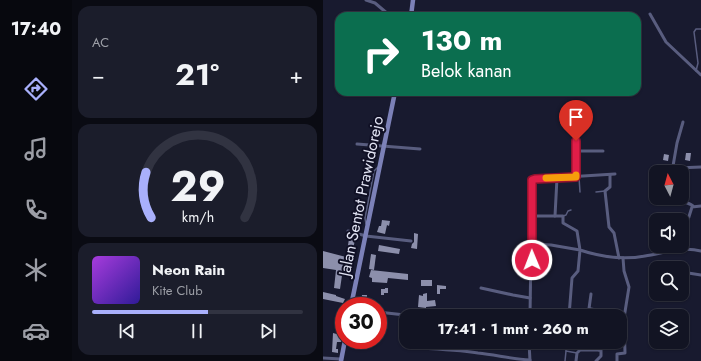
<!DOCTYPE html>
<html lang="id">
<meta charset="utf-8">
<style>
body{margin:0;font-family:Jost,sans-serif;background:#1b1d2b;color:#f1f3f6;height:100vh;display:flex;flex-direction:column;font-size:15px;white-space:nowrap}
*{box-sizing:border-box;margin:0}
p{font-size:13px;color:#9c9ea6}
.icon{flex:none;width:22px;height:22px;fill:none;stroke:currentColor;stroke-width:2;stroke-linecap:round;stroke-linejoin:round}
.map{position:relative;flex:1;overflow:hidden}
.side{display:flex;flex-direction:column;gap:6px;padding:6px;background:#0a0b13;width:251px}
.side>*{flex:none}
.guide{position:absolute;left:12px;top:12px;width:306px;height:84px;border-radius:12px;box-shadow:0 1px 3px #0004,0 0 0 1px #313341;background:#0b6e4f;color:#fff;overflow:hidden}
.needle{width:26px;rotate:354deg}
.fabs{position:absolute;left:326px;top:165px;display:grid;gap:8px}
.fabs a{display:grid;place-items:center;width:40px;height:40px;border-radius:8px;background:#121423;box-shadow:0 1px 3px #0004,0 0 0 1px #313341;font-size:20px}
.speed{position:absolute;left:12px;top:297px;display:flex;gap:8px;font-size:20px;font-weight:700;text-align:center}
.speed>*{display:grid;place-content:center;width:52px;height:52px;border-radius:50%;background:#121423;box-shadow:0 1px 3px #0004,0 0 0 1px #313341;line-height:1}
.speed .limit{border:6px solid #d22;background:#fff;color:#111}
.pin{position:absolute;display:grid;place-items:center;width:34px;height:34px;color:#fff;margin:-41px -17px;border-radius:50% 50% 50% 0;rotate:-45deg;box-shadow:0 0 4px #0007}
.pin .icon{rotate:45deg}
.me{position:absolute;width:44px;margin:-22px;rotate:359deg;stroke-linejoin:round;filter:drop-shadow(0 0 3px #0008)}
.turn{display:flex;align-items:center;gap:14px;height:84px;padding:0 20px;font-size:18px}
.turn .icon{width:52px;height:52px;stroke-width:2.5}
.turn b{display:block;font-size:28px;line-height:34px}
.big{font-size:30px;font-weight:700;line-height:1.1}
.side .widget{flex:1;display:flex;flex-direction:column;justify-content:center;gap:6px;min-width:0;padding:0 14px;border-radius:12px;background:#1b1d2b}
.side .dial{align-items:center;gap:0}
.dial svg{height:104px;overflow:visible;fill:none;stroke:#313341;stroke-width:7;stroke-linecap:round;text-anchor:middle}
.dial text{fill:#f1f3f6;stroke:none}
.song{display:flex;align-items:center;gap:12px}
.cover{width:48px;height:48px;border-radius:6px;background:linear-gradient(135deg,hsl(280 70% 55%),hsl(250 70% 35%))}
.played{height:4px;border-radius:2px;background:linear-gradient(90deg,#a9b0fc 55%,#313341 55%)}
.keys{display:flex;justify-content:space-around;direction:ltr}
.heat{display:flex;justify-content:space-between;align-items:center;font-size:22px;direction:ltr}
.trip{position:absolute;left:76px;top:309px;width:228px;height:40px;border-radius:12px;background:#121423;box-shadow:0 1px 3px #0004,0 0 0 1px #313341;font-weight:700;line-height:40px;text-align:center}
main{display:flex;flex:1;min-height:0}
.tab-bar{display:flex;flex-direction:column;width:72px;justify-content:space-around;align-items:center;background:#07080e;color:#9c9ea6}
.tab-bar .icon{width:28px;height:28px}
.tab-bar .current{color:#a9b0fc}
.tab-bar b{font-size:18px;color:#f1f3f6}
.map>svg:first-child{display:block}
.building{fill:#8c8fab}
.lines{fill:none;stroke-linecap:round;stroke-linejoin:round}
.service{stroke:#595d7f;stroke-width:1.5}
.minor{stroke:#595d7f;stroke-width:3}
.secondary{stroke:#7c81b8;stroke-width:4.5}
.route-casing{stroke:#92132f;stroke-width:10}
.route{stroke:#e11d48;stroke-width:7}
.slow{stroke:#f59e0b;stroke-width:7}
.labels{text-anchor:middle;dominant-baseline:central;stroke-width:4;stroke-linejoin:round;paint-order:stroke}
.street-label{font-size:16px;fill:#e0e2f2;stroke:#101025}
</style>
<main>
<nav class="tab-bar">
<b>17:40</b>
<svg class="icon current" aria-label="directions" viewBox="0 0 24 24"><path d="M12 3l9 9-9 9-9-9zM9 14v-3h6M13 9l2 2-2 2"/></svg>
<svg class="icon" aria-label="music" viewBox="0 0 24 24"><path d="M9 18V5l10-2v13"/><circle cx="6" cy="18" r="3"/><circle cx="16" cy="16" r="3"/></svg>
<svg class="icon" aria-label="phone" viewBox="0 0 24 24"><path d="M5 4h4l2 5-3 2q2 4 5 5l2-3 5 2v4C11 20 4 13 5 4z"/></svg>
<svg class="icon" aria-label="climate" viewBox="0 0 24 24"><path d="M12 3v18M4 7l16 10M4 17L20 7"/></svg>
<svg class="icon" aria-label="car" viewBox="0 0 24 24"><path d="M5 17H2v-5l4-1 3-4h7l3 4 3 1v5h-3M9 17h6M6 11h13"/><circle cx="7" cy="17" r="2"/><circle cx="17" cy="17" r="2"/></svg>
</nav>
<section class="side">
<div class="widget"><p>AC</p>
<div class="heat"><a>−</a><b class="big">21°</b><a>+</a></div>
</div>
<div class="widget dial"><svg viewBox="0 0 100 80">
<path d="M14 69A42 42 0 1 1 86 69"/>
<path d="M14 69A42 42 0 0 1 10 34" stroke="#a9b0fc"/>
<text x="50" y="56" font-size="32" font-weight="700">29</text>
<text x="50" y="72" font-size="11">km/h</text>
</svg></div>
<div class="widget">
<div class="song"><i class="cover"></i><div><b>Neon Rain</b><p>Kite Club</p></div></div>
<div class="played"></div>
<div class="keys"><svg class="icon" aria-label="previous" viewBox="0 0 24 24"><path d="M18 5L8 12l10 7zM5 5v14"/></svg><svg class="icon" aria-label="pause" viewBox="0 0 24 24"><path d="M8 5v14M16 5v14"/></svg><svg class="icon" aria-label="next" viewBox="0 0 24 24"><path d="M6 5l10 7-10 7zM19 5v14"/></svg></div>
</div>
</section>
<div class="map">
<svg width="378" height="361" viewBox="0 0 378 361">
<rect width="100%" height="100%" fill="#181a2f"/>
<g class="building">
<polygon points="363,153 368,153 367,161 362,160"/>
<polygon points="341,154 346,155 345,161 340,160"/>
<polygon points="359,183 363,183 363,192 359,191"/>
<polygon points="35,206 38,206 34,228 31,228"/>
<polygon points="59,220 67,221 66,226 64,225 62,234 54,232 56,226 58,226"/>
<polygon points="91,233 95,234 94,249 88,248 89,244 91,242"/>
<polygon points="26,239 32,240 27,263 21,262 17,289 11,288 13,270 0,268 0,251 23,257"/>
<polygon points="56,245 77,249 76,254 55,251"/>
<polygon points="48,254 53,255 51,270 46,269"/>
<polygon points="48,270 85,274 85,280 65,278 64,283 49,282 49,278 46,277"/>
<rect x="98" y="280" width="11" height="6"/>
<polygon points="114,285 123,286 123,289 117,289 117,294 114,294"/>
<polygon points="62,288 65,288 65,293 61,293 61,295 58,295 58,289 62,289"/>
<polygon points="0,292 13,295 13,296 22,299 20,303 0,299"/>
<polygon points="104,293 104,301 112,300 113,306 103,307 103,308 95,307 96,295 100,296 100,294"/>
<polygon points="39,295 44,295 43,306 38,305"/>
<polygon points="10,333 21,336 18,342 14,342 13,349 15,349 15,353 9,352"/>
</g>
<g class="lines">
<g class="service">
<polyline points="373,71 375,63 371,32 373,29 378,29"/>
<polyline points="256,177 257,192"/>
<polyline points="273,192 282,191"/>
<polyline points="240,216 243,215 245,211 248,210"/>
<polyline points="43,224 42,218 51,171 55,167"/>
<polyline points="267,308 272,309 271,316"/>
<polyline points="243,342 243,351"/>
<polyline points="242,361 243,351 254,353"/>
</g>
<g class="minor">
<polyline points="43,0 52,3 65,14 70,16"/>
<polyline points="327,14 343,42 378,75"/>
<polyline points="253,141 253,177"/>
<polyline points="34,144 97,149"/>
<polyline points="253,151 280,151"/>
<polyline points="353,169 351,168 350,166 354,143 360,122"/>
<polyline points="352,172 354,168 378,167"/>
<polyline points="287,175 287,187 282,191 286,227 291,233 296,258"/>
<path d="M351,198C357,203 364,201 370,206"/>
<path d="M209,216H240V223L254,231L257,250C278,257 301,260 322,256C341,253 359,246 378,251"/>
<polyline points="232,216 234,178"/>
<polyline points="25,231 43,236 88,241"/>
<polyline points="359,239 369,207 378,206"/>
<polyline points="209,244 228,245 257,250 255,271 249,278 246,316"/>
<polyline points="359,272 378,275"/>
<polyline points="158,288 190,295 207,298"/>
<polyline points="55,312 91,316"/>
<polyline points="207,316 209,180 212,179 292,174"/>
<polyline points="265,316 268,294"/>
<path d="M91,342L94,348C114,349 135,350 155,353C173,355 190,359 207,360"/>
<polyline points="206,342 207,361"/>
<polyline points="276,350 276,342"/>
<polyline points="0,358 18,359"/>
<polyline points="253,361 254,353 257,350 278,350 278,356 273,361"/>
<polyline points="294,361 294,354 302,353 301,318 306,287 301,271 300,258"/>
</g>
<g class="secondary">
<polyline points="88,16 90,0"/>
<polyline points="28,306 72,92"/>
<polyline points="18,361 22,340"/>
</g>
</g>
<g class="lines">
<g class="route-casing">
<polyline id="route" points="209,260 209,180 212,179 253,177 253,141"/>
</g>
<use href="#route" class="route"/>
<polyline class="slow" points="223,178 253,177 253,175"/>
</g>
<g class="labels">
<g class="street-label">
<text transform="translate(38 196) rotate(-78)">Jalan Sentot Prawidorejo</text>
</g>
</g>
</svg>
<div class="fabs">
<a><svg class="needle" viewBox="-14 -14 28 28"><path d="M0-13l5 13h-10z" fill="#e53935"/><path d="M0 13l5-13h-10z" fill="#9c9ea6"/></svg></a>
<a><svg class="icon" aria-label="sound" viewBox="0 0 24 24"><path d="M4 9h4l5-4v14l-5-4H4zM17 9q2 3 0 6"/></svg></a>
<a><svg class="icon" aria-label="search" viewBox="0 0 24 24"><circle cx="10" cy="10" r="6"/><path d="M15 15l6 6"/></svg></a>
<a><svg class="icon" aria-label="layers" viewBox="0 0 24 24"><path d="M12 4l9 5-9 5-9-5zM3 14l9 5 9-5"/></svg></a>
</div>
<div class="speed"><div class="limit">30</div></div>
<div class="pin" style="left:253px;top:141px;background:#d93025"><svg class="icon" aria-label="arrive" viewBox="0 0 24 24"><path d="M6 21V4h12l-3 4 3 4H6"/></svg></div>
<svg class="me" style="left:209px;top:260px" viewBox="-20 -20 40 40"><circle r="17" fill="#e11d48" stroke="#fff" stroke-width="3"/><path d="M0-11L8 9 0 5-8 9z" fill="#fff"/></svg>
<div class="trip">17:41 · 1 mnt · 260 m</div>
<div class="guide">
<div class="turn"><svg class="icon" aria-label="right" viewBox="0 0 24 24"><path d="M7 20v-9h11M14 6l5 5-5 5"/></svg><div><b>130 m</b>Belok kanan</div></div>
</div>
</div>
</main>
